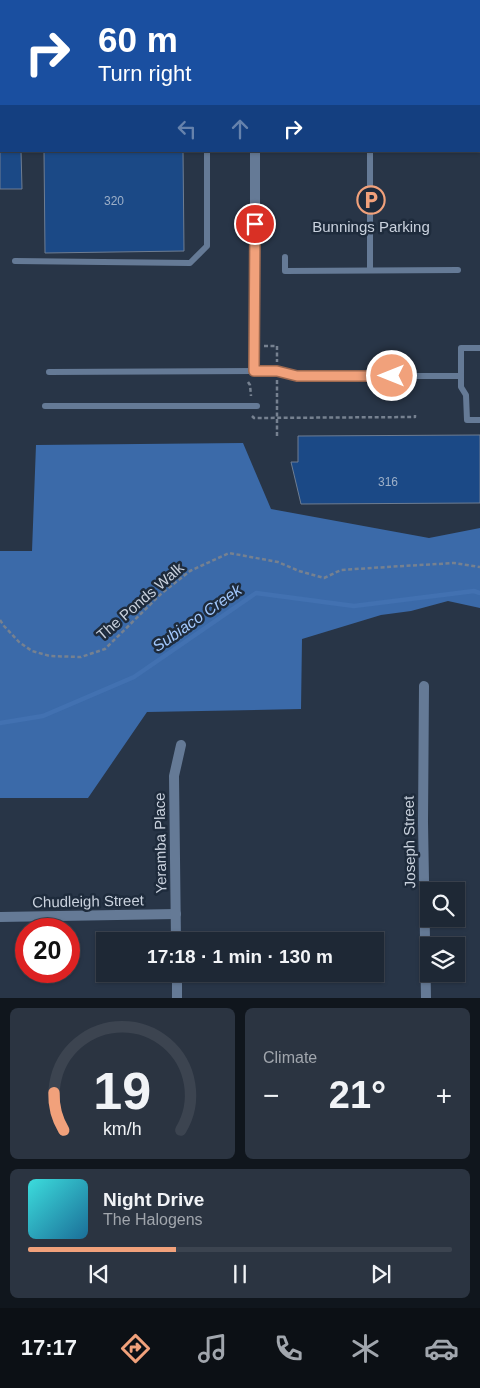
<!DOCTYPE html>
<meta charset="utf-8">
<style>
body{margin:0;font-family:Arial,sans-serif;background:#2b3441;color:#f1f3f6;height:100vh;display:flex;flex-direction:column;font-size:19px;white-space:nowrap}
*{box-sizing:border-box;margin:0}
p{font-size:16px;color:#a1a6ad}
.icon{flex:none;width:28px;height:28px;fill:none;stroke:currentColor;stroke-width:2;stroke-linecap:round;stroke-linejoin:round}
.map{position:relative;height:998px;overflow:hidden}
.sheet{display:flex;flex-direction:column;gap:10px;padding:10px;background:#10161d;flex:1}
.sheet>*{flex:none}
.top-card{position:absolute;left:0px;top:0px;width:480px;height:152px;box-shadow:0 1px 4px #0004,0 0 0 1px #3c4450;background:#1a4fa0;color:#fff;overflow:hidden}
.controls{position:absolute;left:420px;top:882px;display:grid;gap:10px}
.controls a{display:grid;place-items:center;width:45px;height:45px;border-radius:0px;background:#1e2835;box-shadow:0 1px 4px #0004,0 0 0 1px #3c4450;font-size:25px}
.speed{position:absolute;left:15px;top:918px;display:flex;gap:10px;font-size:25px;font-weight:700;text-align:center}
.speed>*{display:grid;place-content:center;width:65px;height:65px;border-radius:50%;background:#1e2835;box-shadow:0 1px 4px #0004,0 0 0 1px #3c4450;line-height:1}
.speed .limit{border:8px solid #d22;background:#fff;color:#111}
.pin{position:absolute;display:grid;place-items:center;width:42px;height:42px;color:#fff;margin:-21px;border:2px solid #fff;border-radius:50%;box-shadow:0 1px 5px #0007}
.me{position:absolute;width:55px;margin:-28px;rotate:270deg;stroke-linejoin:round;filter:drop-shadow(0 0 4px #0008)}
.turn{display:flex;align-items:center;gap:18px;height:105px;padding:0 15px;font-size:22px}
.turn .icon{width:65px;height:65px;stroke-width:2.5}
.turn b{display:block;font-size:35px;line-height:42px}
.lanes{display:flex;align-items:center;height:48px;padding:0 15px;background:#0003;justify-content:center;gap:25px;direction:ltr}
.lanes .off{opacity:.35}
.big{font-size:38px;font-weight:600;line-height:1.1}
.sheet .card{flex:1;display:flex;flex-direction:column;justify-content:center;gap:8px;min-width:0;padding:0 18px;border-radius:8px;background:#2b3441}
.sheet .dial{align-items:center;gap:0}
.dial svg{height:130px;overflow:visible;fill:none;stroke:#3c4450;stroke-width:7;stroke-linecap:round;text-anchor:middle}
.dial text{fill:#f1f3f6;stroke:none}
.song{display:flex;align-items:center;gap:15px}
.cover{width:60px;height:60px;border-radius:8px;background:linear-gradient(135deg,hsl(180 70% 55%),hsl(200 70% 35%))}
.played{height:5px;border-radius:2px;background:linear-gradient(90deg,#f1a17b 35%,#3c4450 35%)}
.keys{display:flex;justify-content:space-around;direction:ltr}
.heat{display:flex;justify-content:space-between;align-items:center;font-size:28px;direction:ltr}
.sheet .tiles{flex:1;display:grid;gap:10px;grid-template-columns:1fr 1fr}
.card:last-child{grid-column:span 2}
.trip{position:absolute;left:96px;top:932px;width:288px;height:50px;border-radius:0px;background:#1e2835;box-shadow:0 1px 4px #0004,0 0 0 1px #3c4450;font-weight:600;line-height:50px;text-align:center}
.tab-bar{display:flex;height:80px;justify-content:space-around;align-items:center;background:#0c1015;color:#a1a6ad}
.tab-bar .icon{width:35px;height:35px}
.tab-bar .current{color:#f1a17b}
.tab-bar b{font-size:22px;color:#f1f3f6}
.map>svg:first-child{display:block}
.forest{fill:#3b6aa9}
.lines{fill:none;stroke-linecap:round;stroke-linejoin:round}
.stream{stroke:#4271b1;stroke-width:4.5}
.building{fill:#1b4986;stroke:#6e7d92}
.path{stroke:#768190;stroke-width:2.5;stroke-dasharray:4 2.5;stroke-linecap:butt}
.lane{stroke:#657a96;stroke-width:6}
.street{stroke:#657a96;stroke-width:10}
.route-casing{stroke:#9d6950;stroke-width:12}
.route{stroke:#f1a17b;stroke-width:9}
.labels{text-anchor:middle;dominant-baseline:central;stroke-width:5;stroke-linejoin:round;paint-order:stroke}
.number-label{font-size:12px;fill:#9eb0c8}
.poi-label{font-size:15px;fill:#cad2de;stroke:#1e2b3c}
.street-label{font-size:15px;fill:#cad2de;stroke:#1e2b3c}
.water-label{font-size:16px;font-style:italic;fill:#a2c8fd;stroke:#1e2b3c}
</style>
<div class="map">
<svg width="480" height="998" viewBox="0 0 480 998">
<rect width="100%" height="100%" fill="#283547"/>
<polygon class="forest" points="243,443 271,509 429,538 480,528 480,608 448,601 411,611 381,615 302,639 301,709 147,712 88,798 0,798 0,551 32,551 36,445"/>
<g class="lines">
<polyline class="stream" points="0,723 43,716 134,677 256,593 354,606 474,591 480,593"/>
</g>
<g class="building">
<polygon points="0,151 21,151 22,189 0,189"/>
<polygon points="44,151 183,151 184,251 45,253"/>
<polygon points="480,435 480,503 301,504 291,462 298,462 298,436"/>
</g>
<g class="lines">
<g class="path">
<polyline points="264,346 277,346 277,362"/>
<polyline points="248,382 250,385 251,396"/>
<polyline points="252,416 254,418 415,417 415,415"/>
<polyline points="277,436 277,380"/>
<polyline points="0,620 4,626 19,642 32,651 50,656 81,657 105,649 162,593 190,571 229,553 278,562 299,571 324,578 341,570 387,567 454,563 480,567"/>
</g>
<g class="lane">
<polyline points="207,0 207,1"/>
<polyline points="370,0 370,1"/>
<polyline points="370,151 370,270"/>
<polyline points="285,257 285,271 458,270"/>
<polyline points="15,261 190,263 207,246 207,151"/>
<polyline points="480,348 461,348 461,387 466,395 467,420 480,420"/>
<polyline points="254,371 255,299"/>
<polyline points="49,372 277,371 297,376 461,376"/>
<polyline points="45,406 257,406"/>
</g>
<g class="street">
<polyline points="254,0 254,1"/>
<polyline points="255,151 255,299"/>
<polyline points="424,686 423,822 426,998"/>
<polyline points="0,917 176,914"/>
<polyline points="176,941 174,776 181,745"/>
<polyline points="177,998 177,974"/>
</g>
</g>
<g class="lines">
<g class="route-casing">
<polyline id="route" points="255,224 254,371 277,371 297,376 392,376"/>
</g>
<use href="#route" class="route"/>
</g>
<defs>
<g id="parking-ring" transform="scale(1.4375)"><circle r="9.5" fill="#1e2b3c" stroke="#f1a17b" stroke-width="1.5"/><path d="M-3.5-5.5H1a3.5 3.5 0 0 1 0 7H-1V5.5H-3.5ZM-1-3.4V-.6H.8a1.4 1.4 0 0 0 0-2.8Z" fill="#f1a17b"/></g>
</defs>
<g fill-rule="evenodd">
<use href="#parking-ring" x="371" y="200"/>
</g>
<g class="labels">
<g class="number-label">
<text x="114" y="201">320</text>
<text x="388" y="482">316</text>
</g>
<g class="poi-label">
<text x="371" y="226">Bunnings Parking</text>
</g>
<g class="street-label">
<text transform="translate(140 601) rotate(-41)">The Ponds Walk</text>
<text transform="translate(409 842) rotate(-91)">Joseph Street</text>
<text transform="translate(160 843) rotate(-91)">Yeramba Place</text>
<text transform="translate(88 901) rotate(-1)">Chudleigh Street</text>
</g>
<g class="water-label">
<text transform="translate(197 618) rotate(-35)">Subiaco Creek</text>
</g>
</g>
</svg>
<div class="controls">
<a><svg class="icon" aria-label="search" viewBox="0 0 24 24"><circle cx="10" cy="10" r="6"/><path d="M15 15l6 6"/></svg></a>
<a><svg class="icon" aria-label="layers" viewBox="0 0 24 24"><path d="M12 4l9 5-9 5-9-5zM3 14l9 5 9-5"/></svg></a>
</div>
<div class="speed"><div class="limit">20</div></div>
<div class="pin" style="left:255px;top:224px;background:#d93025"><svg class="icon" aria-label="arrive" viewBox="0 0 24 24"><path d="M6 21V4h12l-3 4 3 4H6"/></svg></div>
<svg class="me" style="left:392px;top:376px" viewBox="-20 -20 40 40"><circle r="17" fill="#f1a17b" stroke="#fff" stroke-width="3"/><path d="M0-11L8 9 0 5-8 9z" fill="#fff"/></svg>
<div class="trip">17:18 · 1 min · 130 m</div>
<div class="top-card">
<div class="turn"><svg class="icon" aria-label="right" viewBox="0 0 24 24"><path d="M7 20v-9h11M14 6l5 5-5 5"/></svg><div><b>60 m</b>Turn right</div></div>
<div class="lanes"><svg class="icon off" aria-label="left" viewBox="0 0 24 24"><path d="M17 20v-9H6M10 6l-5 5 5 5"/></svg><svg class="icon off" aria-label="ahead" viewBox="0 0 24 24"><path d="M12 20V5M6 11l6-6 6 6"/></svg><svg class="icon" aria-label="right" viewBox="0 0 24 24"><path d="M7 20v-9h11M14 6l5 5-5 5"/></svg></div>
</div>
</div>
<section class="sheet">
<div class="tiles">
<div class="card dial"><svg viewBox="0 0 100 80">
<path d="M14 69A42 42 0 1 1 86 69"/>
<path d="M14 69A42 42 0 0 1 8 46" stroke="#f1a17b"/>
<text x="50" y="56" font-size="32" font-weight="700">19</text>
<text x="50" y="72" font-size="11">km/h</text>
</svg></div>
<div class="card"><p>Climate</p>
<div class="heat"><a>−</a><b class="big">21°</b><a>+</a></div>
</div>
<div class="card">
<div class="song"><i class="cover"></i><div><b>Night Drive</b><p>The Halogens</p></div></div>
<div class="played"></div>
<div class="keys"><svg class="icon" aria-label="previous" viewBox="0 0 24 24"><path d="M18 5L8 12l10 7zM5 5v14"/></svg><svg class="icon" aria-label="pause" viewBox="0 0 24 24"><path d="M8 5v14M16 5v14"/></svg><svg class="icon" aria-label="next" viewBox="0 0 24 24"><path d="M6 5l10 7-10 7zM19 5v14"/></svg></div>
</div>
</div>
</section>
<nav class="tab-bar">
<b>17:17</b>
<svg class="icon current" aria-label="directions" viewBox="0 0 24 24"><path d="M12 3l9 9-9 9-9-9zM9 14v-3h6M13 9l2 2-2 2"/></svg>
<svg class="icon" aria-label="music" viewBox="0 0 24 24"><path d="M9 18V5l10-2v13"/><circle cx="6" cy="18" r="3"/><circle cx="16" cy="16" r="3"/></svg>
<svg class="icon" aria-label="phone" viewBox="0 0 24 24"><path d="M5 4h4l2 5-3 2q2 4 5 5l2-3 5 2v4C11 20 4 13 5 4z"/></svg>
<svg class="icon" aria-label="climate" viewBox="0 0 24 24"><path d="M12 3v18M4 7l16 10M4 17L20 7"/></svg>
<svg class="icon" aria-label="car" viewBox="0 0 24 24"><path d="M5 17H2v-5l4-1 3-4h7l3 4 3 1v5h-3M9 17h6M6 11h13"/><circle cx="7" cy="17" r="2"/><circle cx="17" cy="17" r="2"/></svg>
</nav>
